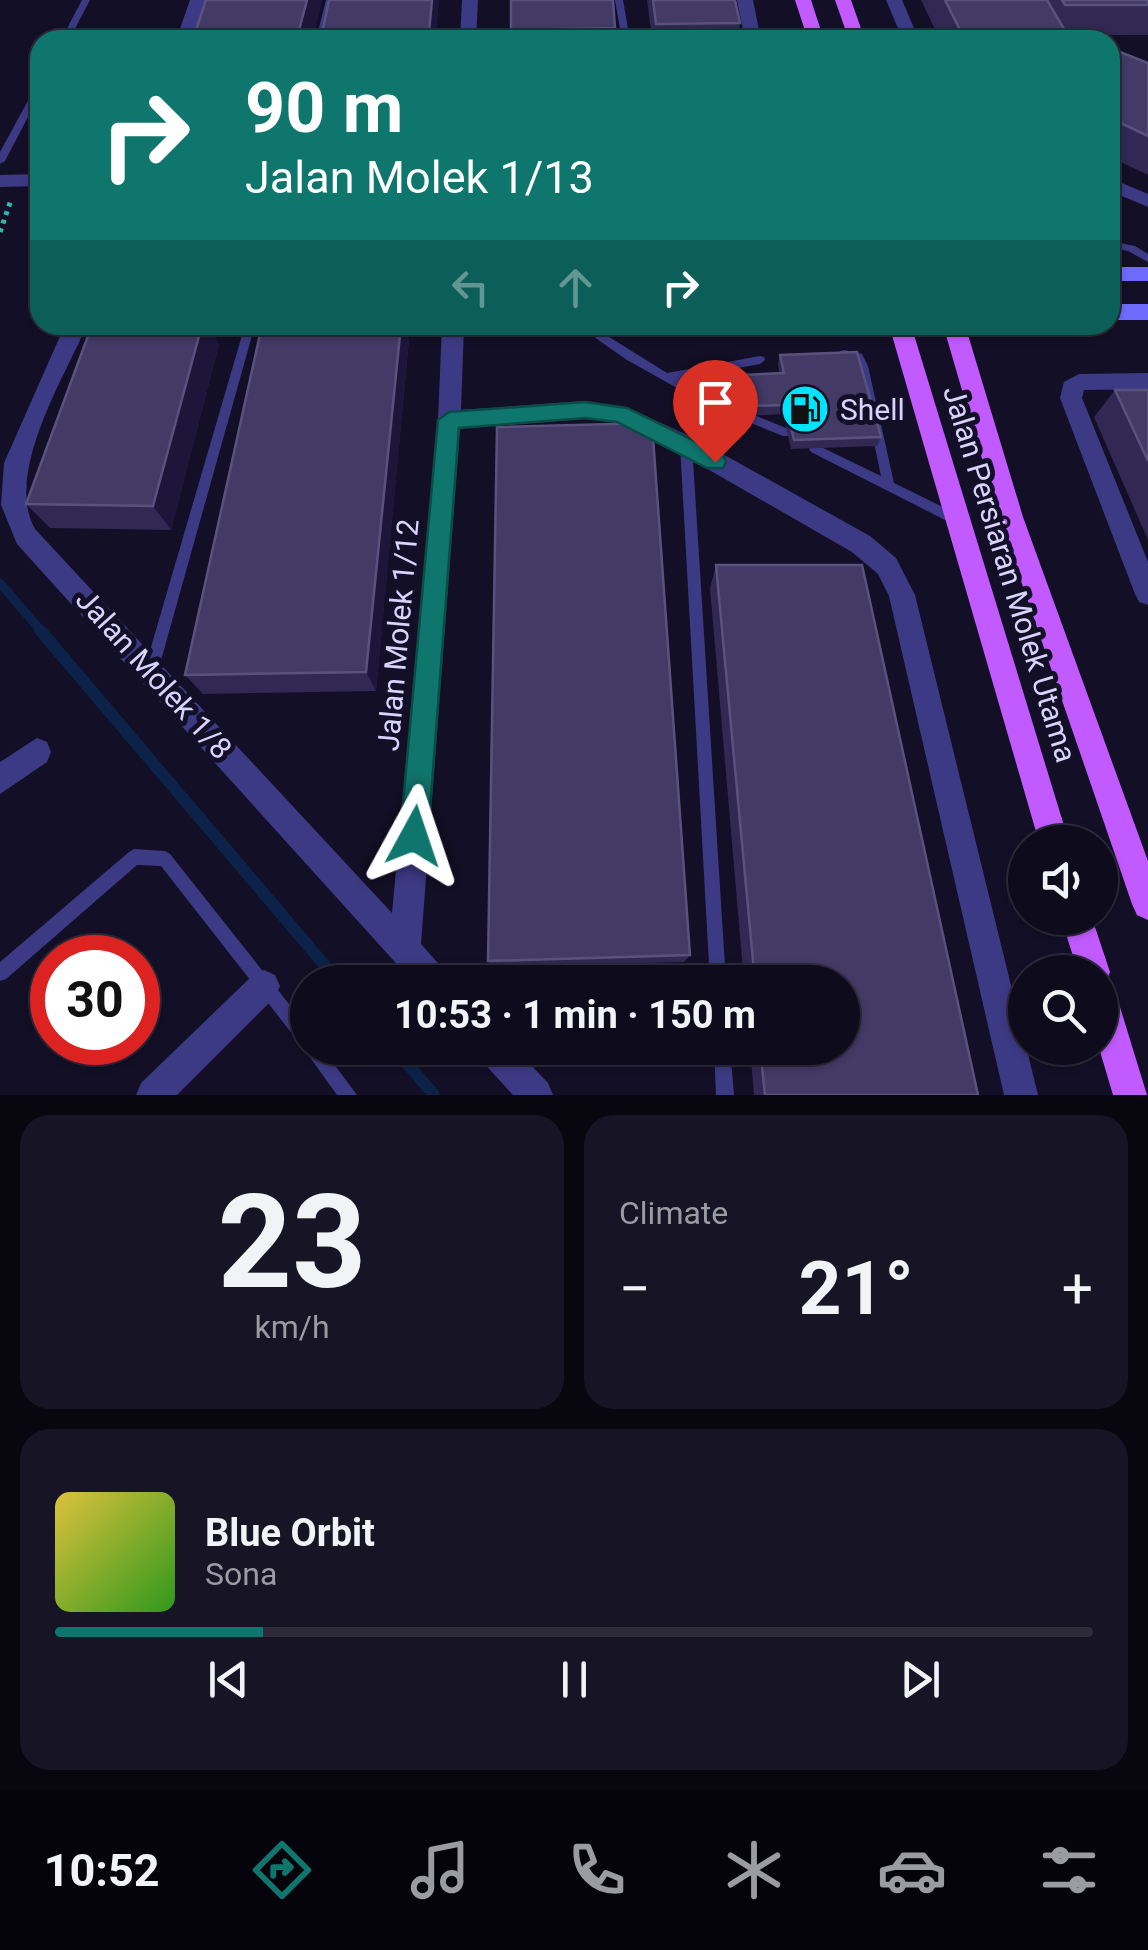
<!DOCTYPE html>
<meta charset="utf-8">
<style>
body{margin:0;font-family:Roboto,sans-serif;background:#171425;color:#f1f3f6;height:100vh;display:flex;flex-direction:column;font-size:38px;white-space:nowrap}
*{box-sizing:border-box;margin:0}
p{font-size:32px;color:#9b9ba3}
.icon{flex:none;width:55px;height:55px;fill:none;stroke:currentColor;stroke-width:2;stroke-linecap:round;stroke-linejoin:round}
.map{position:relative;height:1095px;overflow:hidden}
.panel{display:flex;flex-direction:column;gap:20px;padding:20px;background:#08060f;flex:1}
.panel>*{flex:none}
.top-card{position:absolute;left:30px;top:30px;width:1090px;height:305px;border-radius:30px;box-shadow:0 2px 8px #0004,0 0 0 2px #2e2b3b;background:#0f766e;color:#fff;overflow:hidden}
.fabs{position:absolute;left:1008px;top:825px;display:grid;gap:20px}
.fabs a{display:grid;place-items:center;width:110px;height:110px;border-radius:50%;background:#0e0b1c;box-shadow:0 2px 8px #0004,0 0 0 2px #2e2b3b;font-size:50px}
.speed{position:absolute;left:30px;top:935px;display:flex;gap:20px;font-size:50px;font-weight:700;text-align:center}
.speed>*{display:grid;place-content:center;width:130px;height:130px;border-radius:50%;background:#0e0b1c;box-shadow:0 2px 8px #0004,0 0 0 2px #2e2b3b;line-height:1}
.speed .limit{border:15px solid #d22;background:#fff;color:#111}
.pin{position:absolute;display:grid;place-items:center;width:85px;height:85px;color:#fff;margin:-102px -42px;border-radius:50% 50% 50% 0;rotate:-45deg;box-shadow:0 0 10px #0007}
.pin .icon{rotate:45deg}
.me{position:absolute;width:110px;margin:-55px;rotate:5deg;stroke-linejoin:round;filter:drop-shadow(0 0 8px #0008)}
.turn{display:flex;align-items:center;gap:35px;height:210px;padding:0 50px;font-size:45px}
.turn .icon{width:130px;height:130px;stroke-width:2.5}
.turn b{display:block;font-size:70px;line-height:85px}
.lanes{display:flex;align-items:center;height:95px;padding:0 50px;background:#0003;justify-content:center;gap:50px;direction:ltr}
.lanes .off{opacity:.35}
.big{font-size:75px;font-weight:700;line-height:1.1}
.panel .card{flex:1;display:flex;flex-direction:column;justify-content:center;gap:15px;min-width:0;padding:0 35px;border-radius:30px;background:#171425}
.panel .dial{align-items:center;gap:0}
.dial b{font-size:130px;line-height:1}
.song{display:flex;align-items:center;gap:30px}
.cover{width:120px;height:120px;border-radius:15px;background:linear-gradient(135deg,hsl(50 70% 55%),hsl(110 70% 35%))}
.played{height:10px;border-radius:5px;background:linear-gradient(90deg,#0f766e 20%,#2e2b3b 20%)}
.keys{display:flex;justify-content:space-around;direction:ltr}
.heat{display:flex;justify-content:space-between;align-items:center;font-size:55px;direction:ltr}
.panel .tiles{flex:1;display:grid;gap:20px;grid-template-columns:1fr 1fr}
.card:last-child{grid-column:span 2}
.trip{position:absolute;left:290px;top:965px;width:570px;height:100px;border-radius:50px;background:#0e0b1c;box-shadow:0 2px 8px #0004,0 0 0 2px #2e2b3b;font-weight:700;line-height:100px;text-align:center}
.menu{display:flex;height:160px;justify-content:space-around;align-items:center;background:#06040b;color:#9b9ba3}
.menu .icon{width:70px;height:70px}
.menu .selected{color:#0f766e}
.menu b{font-size:45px;color:#f1f3f6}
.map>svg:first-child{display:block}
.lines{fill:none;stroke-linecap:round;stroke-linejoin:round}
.stream-far1{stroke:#0c2248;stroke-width:9}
.stream{stroke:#0c2248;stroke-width:12}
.path{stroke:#2fb8b0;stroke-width:5;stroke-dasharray:4 5;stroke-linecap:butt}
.service{fill:#3d3a85;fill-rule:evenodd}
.minor{fill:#3d3a85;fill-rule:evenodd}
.secondary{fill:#6f6bff;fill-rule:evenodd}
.primary{fill:#c25bff;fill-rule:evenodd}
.wall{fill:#312854}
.shaded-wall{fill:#1d163a}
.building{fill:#433a66;stroke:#5a527e;stroke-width:2.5}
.route{fill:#0f766e;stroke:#0a4d48;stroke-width:2.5}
.labels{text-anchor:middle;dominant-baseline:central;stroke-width:10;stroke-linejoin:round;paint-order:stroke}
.poi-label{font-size:30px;fill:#d9d4ff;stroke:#130f26;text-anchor:start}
.street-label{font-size:30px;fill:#d9d4ff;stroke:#130f26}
</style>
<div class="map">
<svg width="1148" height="1095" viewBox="0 0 1148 1095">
<rect width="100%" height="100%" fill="#130f26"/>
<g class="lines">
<polyline class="stream-far1" points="0,583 42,632"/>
<g class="stream">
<polyline points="40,630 339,982"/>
<polyline points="394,1048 434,1095"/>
</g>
<polyline class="path" points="0,232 11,200"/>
<g class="service">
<polygon points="82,0 90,0 69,40 61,40"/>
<polygon points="326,0 334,0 324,40 316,40"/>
<polygon points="615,0 623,0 630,40 622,40"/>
<polygon points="40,83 40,94 5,161 0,164 0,152 36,86"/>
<polygon points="1110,241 1135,246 1148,254 1148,262 1128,251 1110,247"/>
<polygon points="245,325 255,325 158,671 156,675 151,677 146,675 144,671"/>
<polygon points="577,325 590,325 667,373 760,356 764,357 765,360 760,364 679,379 737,408 791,430 793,433 791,436 783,436 729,414 677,388 627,360"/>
<polygon points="844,350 862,354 868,366 894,483 959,515 961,519 959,523 951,523 811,452 809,449 811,446 819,446 881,476 858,366 854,360 840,357 839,354 840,351"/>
<polygon points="686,440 692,445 726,982 710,982 680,445"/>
<polygon points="134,849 165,851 170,854 308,1028 308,1048 322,1048 357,1095 337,1095 304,1049 161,866 137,865 6,979 0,981 0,962 129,852"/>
<polygon points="714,1048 730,1048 734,1095 716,1095"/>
</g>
<g class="minor">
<polygon points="190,0 206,0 192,40 176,40"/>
<polygon points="462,0 478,0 476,40 460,40"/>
<polygon points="737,0 753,0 761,40 745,40"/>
<polygon points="886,0 902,0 919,40 903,40"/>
<polygon points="40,174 40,186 0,187 0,175"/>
<polygon points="1110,178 1148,194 1148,207 1110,191"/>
<path d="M65,325H87C64,378 4,474 35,529L392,913L438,420L442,325H464L461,410L585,401L628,408L694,438L870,536L896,558L915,595L1038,1095H1004L889,596L878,574L852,552L678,452L617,422L585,419L460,428L421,944L445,971L450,982H413L17,544L1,505L4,463Z"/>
<polygon points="1148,373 1148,389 1084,390 1082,398 1148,562 1148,605 1139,602 1135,594 1060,398 1064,382 1079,374"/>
<polygon points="37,738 47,742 51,752 47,762 0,794 0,762"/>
<polygon points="264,970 275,975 280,986 275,997 177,1095 136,1095 141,1083 253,975"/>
<polygon points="476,1048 515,1048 548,1083 553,1095 513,1095 481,1060"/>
</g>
<g class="secondary">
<rect x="1110" y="267" width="38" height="14"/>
<rect x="1110" y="304" width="38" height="16"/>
</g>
<g class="primary">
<polygon points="795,0 811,0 824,40 808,40"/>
<polygon points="835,0 851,0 865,40 849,40"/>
<polygon points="889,325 911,325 1069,842 1039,842"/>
<polygon points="943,325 965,325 1023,517 1148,861 1148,920 1137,915 1132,904 999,517"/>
<polygon points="1061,918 1092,918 1110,972 1107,980 1116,994 1147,1095 1113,1095 1099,1048 1100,972 1078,972"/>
</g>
</g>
<g class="wall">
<polygon points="322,0 312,40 195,40 194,36"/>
<polygon points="439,0 435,40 324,40 322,34"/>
<polygon points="511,0 615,28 614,40 618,40 511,40"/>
<polygon points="647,0 735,0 740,23 738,37 746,40 652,40"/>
<polygon points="921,0 1148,0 1148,35 1080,35 1091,40 940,40"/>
<polygon points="1110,48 1148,63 1148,175 1110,157"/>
<polygon points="409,339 376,691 203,694 185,675"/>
<polygon points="219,344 171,530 50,528 26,504"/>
<polygon points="780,355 881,437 877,446 791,449 783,414 746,416 740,384 742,375 779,373 778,364"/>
<polygon points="1115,390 1148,390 1148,540 1094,417"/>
<polygon points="716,565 978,1095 754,1095 750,1048 842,1048 842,982 744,982 710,588"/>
<polygon points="690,955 684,962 493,967 488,961"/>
</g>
<g class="shaded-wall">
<polygon points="307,0 322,0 312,40 300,40 298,34"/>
<polygon points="432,0 439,0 435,40 430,40 429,32"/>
<polygon points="202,325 210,325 219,344 171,530 153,506"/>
<polygon points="401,325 406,325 409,339 376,691 366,672"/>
</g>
<g class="building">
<polygon points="206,0 307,0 298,34 194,36"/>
<polygon points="329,0 432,0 429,32 322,34"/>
<polygon points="511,0 613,0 615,28 511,30"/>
<polygon points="653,0 735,0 740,23 656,24"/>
<polygon points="945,0 1047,0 1064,29 1091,40 965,40"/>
<polygon points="1062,0 1148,0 1148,5 1065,5"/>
<polygon points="746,37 746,40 659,40"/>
<polygon points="1110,48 1148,63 1148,136 1110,118"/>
<polygon points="92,325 202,325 153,506 26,504"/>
<polygon points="262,325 401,325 366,672 185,675"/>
<polygon points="857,352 881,437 794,440 786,405 748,406 742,375 784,373 780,355"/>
<polygon points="1115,390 1148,390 1148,461"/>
<polygon points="652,423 690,955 488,961 497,427"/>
<polygon points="716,565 862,565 978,1095 765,1095 760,1048 842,1048 842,982 755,982"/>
</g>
<polygon class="route" points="585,402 627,408 723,455 726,462 723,468 707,468 617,422 585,418 459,428 428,836 424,846 414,850 404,846 400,836 438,420 449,412"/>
<defs>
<g id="fuel-disc" transform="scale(2.5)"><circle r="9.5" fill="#00e5ff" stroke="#130f26"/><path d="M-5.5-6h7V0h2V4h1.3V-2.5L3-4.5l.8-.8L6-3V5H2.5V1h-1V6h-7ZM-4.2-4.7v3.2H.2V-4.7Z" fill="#111"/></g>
</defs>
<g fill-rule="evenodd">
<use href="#fuel-disc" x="805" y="409"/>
</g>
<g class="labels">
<g class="poi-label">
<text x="840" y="409">Shell</text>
</g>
<g class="street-label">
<text transform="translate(1010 574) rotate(73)">Jalan Persiaran Molek Utama</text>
<text transform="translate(398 635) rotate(-85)">Jalan Molek 1/12</text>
<text transform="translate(154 674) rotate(48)">Jalan Molek 1/8</text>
</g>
</g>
</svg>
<div class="fabs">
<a><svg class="icon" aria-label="sound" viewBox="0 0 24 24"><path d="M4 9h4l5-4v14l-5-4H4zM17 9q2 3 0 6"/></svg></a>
<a><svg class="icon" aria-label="search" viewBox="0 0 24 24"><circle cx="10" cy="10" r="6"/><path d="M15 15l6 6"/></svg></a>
</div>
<div class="speed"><div class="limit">30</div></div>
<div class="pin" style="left:715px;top:462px;background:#d93025"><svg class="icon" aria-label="arrive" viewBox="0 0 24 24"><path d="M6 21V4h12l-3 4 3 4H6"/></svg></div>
<svg class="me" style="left:414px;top:836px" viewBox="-20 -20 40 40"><path d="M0-17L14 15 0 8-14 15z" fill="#0f766e" stroke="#fff" stroke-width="4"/></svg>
<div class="trip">10:53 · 1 min · 150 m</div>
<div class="top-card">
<div class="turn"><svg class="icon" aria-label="right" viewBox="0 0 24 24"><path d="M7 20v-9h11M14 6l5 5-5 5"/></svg><div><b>90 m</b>Jalan Molek 1/13</div></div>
<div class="lanes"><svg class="icon off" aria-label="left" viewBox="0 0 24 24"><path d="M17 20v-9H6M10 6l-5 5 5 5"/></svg><svg class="icon off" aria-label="ahead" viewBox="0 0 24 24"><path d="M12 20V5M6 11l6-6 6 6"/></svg><svg class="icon" aria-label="right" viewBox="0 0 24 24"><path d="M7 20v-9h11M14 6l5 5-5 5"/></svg></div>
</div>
</div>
<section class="panel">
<div class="tiles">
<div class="card dial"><b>23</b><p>km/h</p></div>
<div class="card"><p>Climate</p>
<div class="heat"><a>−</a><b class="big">21°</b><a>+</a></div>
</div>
<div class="card">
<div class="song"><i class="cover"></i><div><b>Blue Orbit</b><p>Sona</p></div></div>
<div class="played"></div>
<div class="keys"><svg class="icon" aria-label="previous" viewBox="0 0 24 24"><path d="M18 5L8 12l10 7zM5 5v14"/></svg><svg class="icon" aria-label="pause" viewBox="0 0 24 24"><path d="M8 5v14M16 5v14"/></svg><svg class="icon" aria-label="next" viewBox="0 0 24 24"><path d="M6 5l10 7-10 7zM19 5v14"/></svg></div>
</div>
</div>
</section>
<nav class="menu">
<b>10:52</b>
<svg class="icon selected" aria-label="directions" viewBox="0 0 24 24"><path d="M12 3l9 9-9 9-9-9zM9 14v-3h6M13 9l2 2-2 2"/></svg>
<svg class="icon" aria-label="music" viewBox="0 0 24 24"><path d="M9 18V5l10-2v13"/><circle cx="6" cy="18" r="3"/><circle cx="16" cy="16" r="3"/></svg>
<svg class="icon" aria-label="phone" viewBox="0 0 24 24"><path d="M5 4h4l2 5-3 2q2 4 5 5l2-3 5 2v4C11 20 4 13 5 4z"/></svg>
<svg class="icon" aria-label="climate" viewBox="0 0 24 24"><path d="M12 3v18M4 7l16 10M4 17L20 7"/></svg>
<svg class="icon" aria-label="car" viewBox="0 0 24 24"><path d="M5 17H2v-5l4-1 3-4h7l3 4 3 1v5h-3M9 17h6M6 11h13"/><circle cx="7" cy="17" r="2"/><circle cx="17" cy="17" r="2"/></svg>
<svg class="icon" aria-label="filters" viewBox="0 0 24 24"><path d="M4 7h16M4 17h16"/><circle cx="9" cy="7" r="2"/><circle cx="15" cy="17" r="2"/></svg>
</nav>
